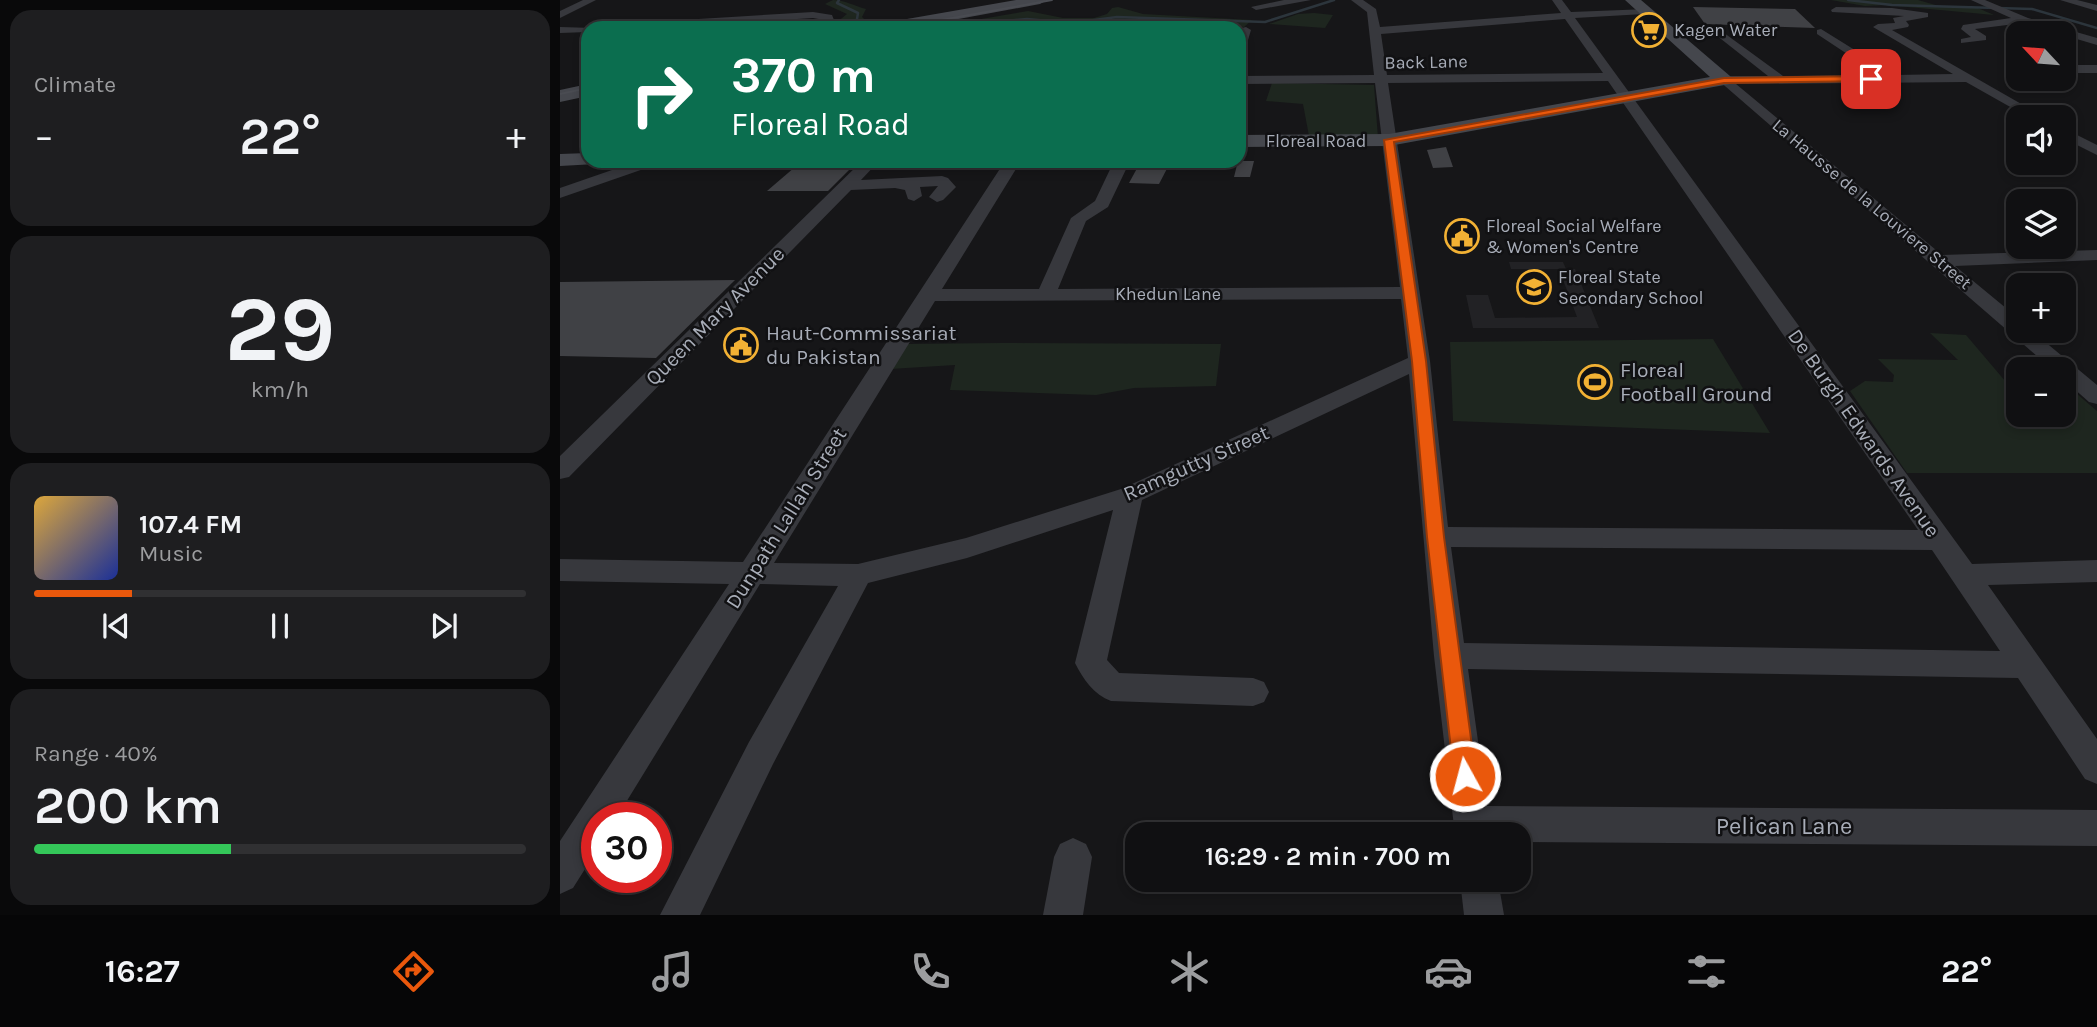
<!DOCTYPE html>
<meta charset="utf-8">
<style>
body{margin:0;font-family:Karla,sans-serif;background:#1e1e20;color:#f1f3f6;height:100vh;display:flex;flex-direction:column;font-size:26px;white-space:nowrap}
*{box-sizing:border-box;margin:0}
p{font-size:23px;color:#9c9d9f}
.icon{flex:none;width:38px;height:38px;fill:none;stroke:currentColor;stroke-width:2;stroke-linecap:round;stroke-linejoin:round}
.map{position:relative;flex:1;overflow:hidden}
.details{display:flex;flex-direction:column;gap:10px;padding:10px;background:#09090a;width:560px}
.details>*{flex:none}
.banner{position:absolute;left:21px;top:21px;width:665px;height:147px;border-radius:21px;box-shadow:0 4px 10px #0003,0 0 0 2px #303032;background:#0b6e4f;color:#fff;overflow:hidden}
.needle{width:46px;rotate:296deg}
.fabs{position:absolute;left:1446px;top:21px;display:grid;gap:14px}
.fabs a{display:grid;place-items:center;width:70px;height:70px;border-radius:14px;background:#101012;box-shadow:0 4px 10px #0003,0 0 0 2px #303032;font-size:35px}
.speed{position:absolute;left:21px;top:802px;display:flex;gap:14px;font-size:35px;font-weight:700;text-align:center}
.speed>*{display:grid;place-content:center;width:91px;height:91px;border-radius:50%;background:#101012;box-shadow:0 4px 10px #0003,0 0 0 2px #303032;line-height:1}
.speed .limit{border:10px solid #d22;background:#fff;color:#111}
.pin{position:absolute;display:grid;place-items:center;width:60px;height:60px;color:#fff;margin:-30px;border-radius:14px;box-shadow:0 4px 10px #0006}
.me{position:absolute;width:77px;margin:-38px;rotate:353deg;stroke-linejoin:round;filter:drop-shadow(0 0 5px #0008)}
.turn{display:flex;align-items:center;gap:24px;height:147px;padding:0 35px;font-size:32px}
.turn .icon{width:91px;height:91px;stroke-width:2.5}
.turn b{display:block;font-size:49px;line-height:60px}
.big{font-size:52px;font-weight:600;line-height:1.1}
.details .tile{flex:1;display:flex;flex-direction:column;justify-content:center;gap:10px;min-width:0;padding:0 24px;border-radius:21px;background:#1e1e20}
.details .dial{align-items:center;gap:0}
.dial b{font-size:91px;line-height:1}
.song{display:flex;align-items:center;gap:21px}
.cover{width:84px;height:84px;border-radius:10px;background:linear-gradient(135deg,hsl(40 70% 55%),hsl(230 70% 35%))}
.played{height:7px;border-radius:4px;background:linear-gradient(90deg,#ea580c 20%,#303032 20%)}
.keys{display:flex;justify-content:space-around;direction:ltr}
.heat{display:flex;justify-content:space-between;align-items:center;font-size:38px;direction:ltr}
.charge{height:10px;border-radius:5px;background:linear-gradient(90deg,#34c759 40%,#303032 0)}
.trip{position:absolute;left:565px;top:822px;width:406px;height:70px;border-radius:21px;background:#101012;box-shadow:0 4px 10px #0003,0 0 0 2px #303032;font-weight:600;line-height:70px;text-align:center}
.menu{display:flex;height:112px;justify-content:space-around;align-items:center;background:#060607;color:#9c9d9f}
.menu .icon{width:49px;height:49px}
.menu .active{color:#ea580c}
.menu b{font-size:32px;color:#f1f3f6}
main{display:flex;flex:1;min-height:0}
.map>svg:first-child{display:block}
.built{fill:#222225}
.green{fill:#1e261f}
.lines{fill:none;stroke-linecap:round;stroke-linejoin:round}
.stream{stroke:#2c353c;stroke-width:2.5}
.building{fill:#404145}
.street{fill:#37383d;fill-rule:evenodd}
.secondary{fill:#45474d;fill-rule:evenodd}
.tram{stroke:#4a4c52;stroke-width:2}
.route{fill:#ea580c;stroke:#983908;stroke-width:2}
.labels{text-anchor:middle;dominant-baseline:central;stroke-width:5;stroke-linejoin:round;paint-order:stroke}
.far-poi-label{font-size:18px;fill:#a8adb8;stroke:#111113;text-anchor:start}
.far-street-label{font-size:18px;fill:#a8adb8;stroke:#111113}
.street-label{font-size:21px;fill:#a8adb8;stroke:#111113}
.poi-label{font-size:21px;fill:#a8adb8;stroke:#111113;text-anchor:start}
.near-street-label{font-size:24px;fill:#a8adb8;stroke:#111113}
</style>
<main>
<section class="details">
<div class="tile"><p>Climate</p>
<div class="heat"><a>−</a><b class="big">22°</b><a>+</a></div>
</div>
<div class="tile dial"><b>29</b><p>km/h</p></div>
<div class="tile">
<div class="song"><i class="cover"></i><div><b>107.4 FM</b><p>Music</p></div></div>
<div class="played"></div>
<div class="keys"><svg class="icon" aria-label="previous" viewBox="0 0 24 24"><path d="M18 5L8 12l10 7zM5 5v14"/></svg><svg class="icon" aria-label="pause" viewBox="0 0 24 24"><path d="M8 5v14M16 5v14"/></svg><svg class="icon" aria-label="next" viewBox="0 0 24 24"><path d="M6 5l10 7-10 7zM19 5v14"/></svg></div>
</div>
<div class="tile"><p>Range · 40%</p><b class="big">200 km</b><div class="charge"></div></div>
</section>
<div class="map">
<svg width="1537" height="915" viewBox="0 0 1537 915">
<rect width="100%" height="100%" fill="#161618"/>
<polygon class="built" points="949,262 1003,262 1006,269 1015,269 1039,328 913,328 906,295 928,295 935,318 1017,317 999,269 951,269"/>
<g class="green">
<path d="M273,0C285,0 294,6 306,9L302,17L304,19L333,24L316,28H280L276,23L287,14L265,4Z"/>
<polygon points="1271,0 1358,0 1379,6 1413,6 1434,15 1326,5 1305,6"/>
<polygon points="558,7 583,14 692,20 684,27 641,23 546,22 537,23 527,28 462,28 461,24 445,24 435,28 368,28 468,11 503,18 534,18 547,14 552,8"/>
<polygon points="754,13 773,15 765,28 709,24 738,14"/>
<polygon points="712,83 814,85 818,138 749,136 743,104 706,101"/>
<polygon points="1370,333 1406,335 1446,382 1458,382 1458,415 1503,415 1503,382 1537,411 1537,473 1347,473 1290,391 1305,381 1333,382 1334,375 1318,359 1398,360"/>
<polygon points="1153,339 1210,433 893,421 890,342"/>
<polygon points="440,343 661,344 656,386 574,388 536,395 390,390 395,365 330,369 347,344"/>
</g>
<g class="lines">
<g class="stream">
<polyline points="279,0 277,3 298,13 296,25 303,28"/>
<polyline points="1288,0 1332,5 1472,9 1537,28"/>
<polyline points="420,28 445,21 467,19 511,23 557,17 705,22 774,0"/>
</g>
</g>
<g class="building">
<polygon points="1133,7 1235,9 1255,28 1145,24"/>
<polygon points="886,147 893,167 873,168 867,150"/>
<polygon points="242,161 298,161 268,191 207,191"/>
<polygon points="581,161 611,161 599,184 569,183"/>
<polygon points="678,161 694,161 690,177 674,177"/>
<polygon points="887,228 905,228 907,247 888,246"/>
<polygon points="175,280 96,358 0,356 0,282"/>
</g>
<g class="lines">
<g class="street">
<polygon points="23,0 36,0 0,18 0,11"/>
<polygon points="724,0 751,0 696,10 691,7"/>
<path d="M791,0H803L816,9L820,27L1001,13L992,0H1002L1011,12L1088,9V13L1084,14L1015,18L1412,564L1537,560V582L1428,585L1537,739V784L1525,779L1458,678L908,669L927,806L1537,810V846L959,842V835H895L874,656L849,374L582,500L547,660L559,673L693,678L704,682L709,692L704,702L693,706L551,701C534,695 523,679 515,663L553,510L407,558L308,583L213,764L140,915H100L189,742L278,586L200,584L57,817H37V850L13,888L0,894V841L169,584L0,581V559L183,562L445,161H461L382,289H479L511,218L535,201L554,161H570L548,207L526,221L498,289L840,287L815,83L679,84V76L814,75L807,12ZM1005,19L1043,73L827,75L821,34ZM1048,81L1358,530L888,527L870,361L828,83ZM841,299L848,358L561,489L406,538L298,564L214,563L375,301ZM891,547L1372,550L1440,651L904,643Z"/>
<polygon points="1411,0 1425,0 1468,18 1537,38 1537,45 1463,23 1415,29 1426,36 1426,40 1401,43 1401,39 1411,37 1401,29 1403,25 1451,18"/>
<polygon points="1500,0 1517,0 1537,5 1537,11"/>
<polygon points="1276,7 1332,8 1368,13 1368,17 1346,21 1349,25 1348,27 1332,30 1484,117 1468,117 1406,82 1176,84 1382,255 1537,250 1537,260 1395,266 1458,318 1458,331 1472,331 1537,385 1537,404 1529,402 1503,379 1503,369 1492,369 1158,80 1164,76 1208,76 1156,35 1154,33 1160,30 1223,76 1319,75 1257,34 1257,30 1261,29 1335,75 1393,74 1313,27 1318,24 1335,23 1333,18 1344,16 1272,12 1271,10"/>
<polygon points="253,12 272,15 274,20 270,28 260,28 264,20 253,18 93,28 35,28 40,25"/>
<polygon points="0,27 33,28 28,28 28,32 0,33"/>
<polygon points="686,27 691,30 685,50 679,53 679,34 682,28"/>
<rect x="1503" y="65" width="34" height="8"/>
<polygon points="27,114 28,114 28,123 20,118"/>
<polygon points="1503,128 1537,145 1537,155 1503,138"/>
<polygon points="78,161 101,161 98,164 0,198 0,188"/>
<polygon points="302,161 319,161 301,180 382,176 388,178 396,187 383,200 377,202 369,197 378,186 360,187 362,196 354,201 348,199 345,190 335,188 291,190 9,477 0,479 0,456"/>
<polygon points="513,838 526,844 532,857 523,915 483,915 494,857 500,844"/>
<polygon points="900,880 938,880 944,915 904,915"/>
</g>
<g class="secondary">
<polygon points="456,0 487,0 480,4 350,28 316,28 324,23"/>
<polygon points="1065,0 1081,0 1170,76 1173,80 1170,84 829,146 679,147 679,135 829,134 1150,77"/>
<polygon points="28,84 28,96 0,102 0,90"/>
<polygon points="28,153 28,161 37,161 36,164 0,166 0,154"/>
</g>
<g class="tram">
<polyline points="337,28 492,0"/>
<polyline points="0,94 28,88"/>
</g>
</g>
<polygon class="route" points="1311,76 1314,81 1164,83 834,142 866,361 884,537 916,776 913,783 905,786 897,783 894,776 867,537 852,361 824,140 1164,78"/>
<defs>
<g id="supermarket-ring" transform="scale(1.75)"><circle r="9.5" fill="#111113" stroke="#f2b134" stroke-width="1.5"/><path d="M-6-5.5h2.5l.6 2H6L4.5 2H-2.5L-4.4-4H-6ZM-1.5 3.2a1.3 1.3 0 1 0 .1 0ZM3 3.2a1.3 1.3 0 1 0 .1 0Z" fill="#f2b134"/></g>
<g id="civic-ring" transform="scale(1.75)"><circle r="9.5" fill="#111113" stroke="#f2b134" stroke-width="1.5"/><path d="M-.6-6.5H3V-4.5H.6V-3L4-1V1h2V6H-6V1h2V-1L-.6-3ZM-1.2 2.5V6h2.4V2.5Z" fill="#f2b134"/></g>
<g id="school-ring" transform="scale(1.75)"><circle r="9.5" fill="#111113" stroke="#f2b134" stroke-width="1.5"/><path d="M0-5L7-2L0 1L-7-2ZM-4 1L0 2.5L4 1V4Q0 6-4 4Z" fill="#f2b134"/></g>
<g id="stadium-ring" transform="scale(1.75)"><circle r="9.5" fill="#111113" stroke="#f2b134" stroke-width="1.5"/><path d="M0-5a6.5 5 0 1 0 0 10a6.5 5 0 1 0 0-10ZM-3.5-1.8h7v3.6h-7Z" fill="#f2b134"/></g>
</defs>
<g fill-rule="evenodd">
<use href="#supermarket-ring" x="1089" y="30"/>
<use href="#civic-ring" x="902" y="236"/>
<use href="#school-ring" x="974" y="287"/>
<use href="#civic-ring" x="181" y="345"/>
<use href="#stadium-ring" x="1035" y="382"/>
</g>
<g class="labels">
<g class="far-poi-label">
<text x="1114" y="30">Kagen Water</text>
<text x="926" y="226">Floreal Social Welfare<tspan x="926" dy="21">&amp; Women's Centre</tspan></text>
<text x="998" y="277">Floreal State<tspan x="998" dy="21">Secondary School</tspan></text>
</g>
<g class="far-street-label">
<text transform="translate(866 62) rotate(-1)">Back Lane</text>
<text x="756" y="141">Floreal Road</text>
<text transform="translate(1312 204) rotate(40)">La Hausse de la Louviere Street</text>
<text x="608" y="294">Khedun Lane</text>
</g>
<g class="street-label">
<text transform="translate(155 316) rotate(-45)">Queen Mary Avenue</text>
<text transform="translate(1304 433) rotate(55)">De Burgh Edwards Avenue</text>
<text transform="translate(636 463) rotate(-24)">Ramgutty Street</text>
<text transform="translate(226 518) rotate(-58)">Dunpath Lallah Street</text>
</g>
<g class="poi-label">
<text x="206" y="333">Haut-Commissariat<tspan x="206" dy="24">du Pakistan</tspan></text>
<text x="1060" y="370">Floreal<tspan x="1060" dy="24">Football Ground</tspan></text>
</g>
<g class="near-street-label">
<text x="1224" y="826">Pelican Lane</text>
</g>
</g>
</svg>
<div class="fabs">
<a><svg class="needle" viewBox="-14 -14 28 28"><path d="M0-13l5 13h-10z" fill="#e53935"/><path d="M0 13l5-13h-10z" fill="#9c9d9f"/></svg></a>
<a><svg class="icon" aria-label="sound" viewBox="0 0 24 24"><path d="M4 9h4l5-4v14l-5-4H4zM17 9q2 3 0 6"/></svg></a>
<a><svg class="icon" aria-label="layers" viewBox="0 0 24 24"><path d="M12 4l9 5-9 5-9-5zM3 14l9 5 9-5"/></svg></a>
<a>+</a>
<a>−</a>
</div>
<div class="speed"><div class="limit">30</div></div>
<div class="pin" style="left:1311px;top:79px;background:#d93025"><svg class="icon" aria-label="arrive" viewBox="0 0 24 24"><path d="M6 21V4h12l-3 4 3 4H6"/></svg></div>
<svg class="me" style="left:905px;top:776px" viewBox="-20 -20 40 40"><circle r="17" fill="#ea580c" stroke="#fff" stroke-width="3"/><path d="M0-11L8 9 0 5-8 9z" fill="#fff"/></svg>
<div class="trip">16:29 · 2 min · 700 m</div>
<div class="banner">
<div class="turn"><svg class="icon" aria-label="right" viewBox="0 0 24 24"><path d="M7 20v-9h11M14 6l5 5-5 5"/></svg><div><b>370 m</b>Floreal Road</div></div>
</div>
</div>
</main>
<nav class="menu">
<b>16:27</b>
<svg class="icon active" aria-label="directions" viewBox="0 0 24 24"><path d="M12 3l9 9-9 9-9-9zM9 14v-3h6M13 9l2 2-2 2"/></svg>
<svg class="icon" aria-label="music" viewBox="0 0 24 24"><path d="M9 18V5l10-2v13"/><circle cx="6" cy="18" r="3"/><circle cx="16" cy="16" r="3"/></svg>
<svg class="icon" aria-label="phone" viewBox="0 0 24 24"><path d="M5 4h4l2 5-3 2q2 4 5 5l2-3 5 2v4C11 20 4 13 5 4z"/></svg>
<svg class="icon" aria-label="climate" viewBox="0 0 24 24"><path d="M12 3v18M4 7l16 10M4 17L20 7"/></svg>
<svg class="icon" aria-label="car" viewBox="0 0 24 24"><path d="M5 17H2v-5l4-1 3-4h7l3 4 3 1v5h-3M9 17h6M6 11h13"/><circle cx="7" cy="17" r="2"/><circle cx="17" cy="17" r="2"/></svg>
<svg class="icon" aria-label="filters" viewBox="0 0 24 24"><path d="M4 7h16M4 17h16"/><circle cx="9" cy="7" r="2"/><circle cx="15" cy="17" r="2"/></svg>
<b>22°</b>
</nav>
